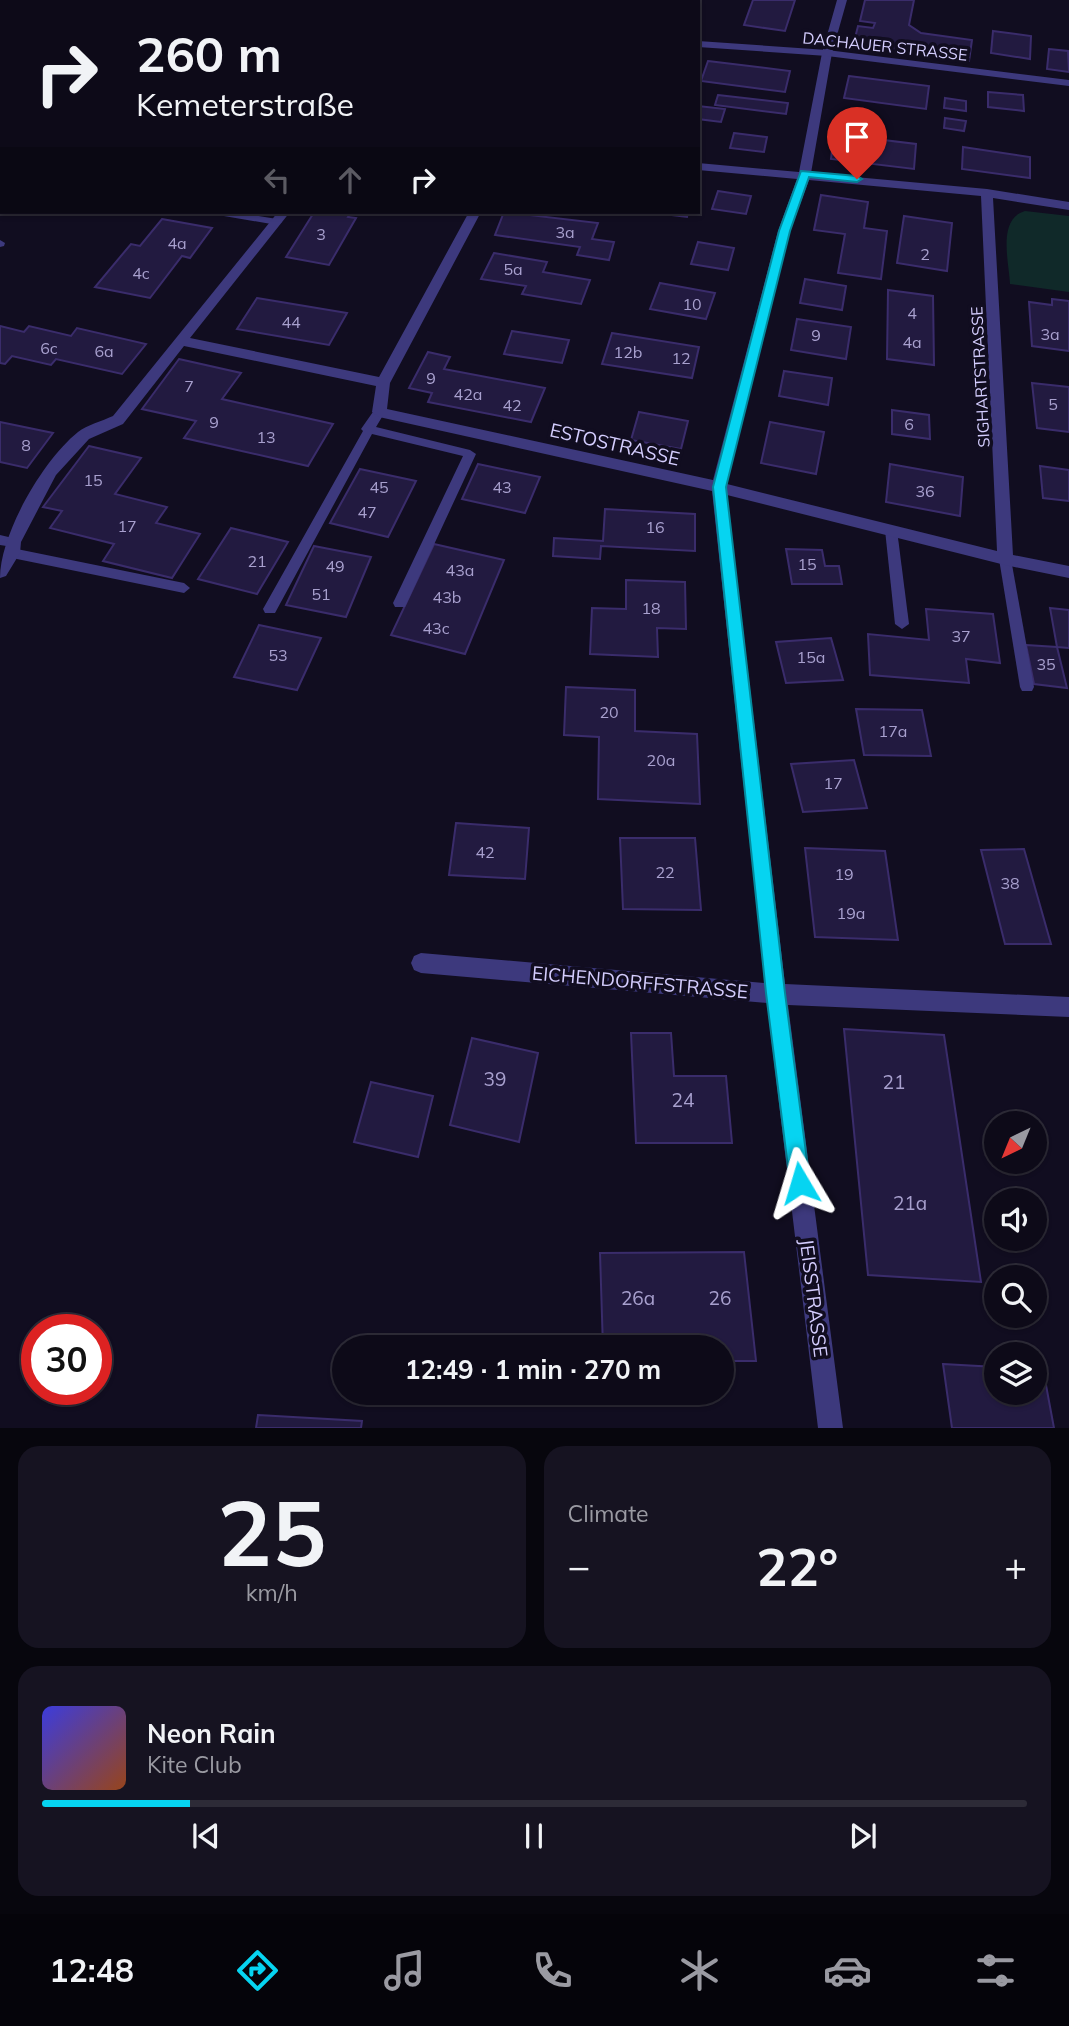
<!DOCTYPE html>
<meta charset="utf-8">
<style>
body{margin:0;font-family:Mulish,sans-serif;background:#161321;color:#f1f3f6;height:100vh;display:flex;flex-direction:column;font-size:26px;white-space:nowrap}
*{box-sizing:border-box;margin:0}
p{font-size:23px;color:#9a9aa2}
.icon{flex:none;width:38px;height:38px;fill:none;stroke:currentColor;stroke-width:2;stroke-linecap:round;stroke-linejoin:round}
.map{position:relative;height:1428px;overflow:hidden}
.drawer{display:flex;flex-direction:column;gap:18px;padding:18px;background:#07060d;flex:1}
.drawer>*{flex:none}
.guide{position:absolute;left:0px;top:0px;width:700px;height:214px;box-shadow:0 2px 5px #0004,0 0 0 2px #2d2b37;background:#0d0a18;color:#f1f3f6;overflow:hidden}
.needle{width:46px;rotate:223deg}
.buttons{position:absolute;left:984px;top:1111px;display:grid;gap:14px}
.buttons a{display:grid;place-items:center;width:63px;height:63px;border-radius:50%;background:#0d0a18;box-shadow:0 2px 5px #0004,0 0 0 2px #2d2b37;font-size:35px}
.speed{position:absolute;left:21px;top:1314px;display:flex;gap:14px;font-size:35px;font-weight:700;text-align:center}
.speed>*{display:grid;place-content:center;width:91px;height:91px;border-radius:50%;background:#0d0a18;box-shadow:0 2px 5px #0004,0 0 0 2px #2d2b37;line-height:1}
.speed .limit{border:10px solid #d22;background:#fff;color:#111}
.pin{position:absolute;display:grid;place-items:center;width:60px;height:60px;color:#fff;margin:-72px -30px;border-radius:50% 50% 50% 0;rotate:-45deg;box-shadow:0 0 7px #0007}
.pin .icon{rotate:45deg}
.me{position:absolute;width:77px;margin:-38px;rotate:353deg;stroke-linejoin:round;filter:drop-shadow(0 0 5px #0008)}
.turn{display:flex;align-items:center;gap:24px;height:147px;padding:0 21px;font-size:32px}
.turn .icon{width:91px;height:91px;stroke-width:2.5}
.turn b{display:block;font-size:49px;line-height:60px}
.lanes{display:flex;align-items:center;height:66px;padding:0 21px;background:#0003;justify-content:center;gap:35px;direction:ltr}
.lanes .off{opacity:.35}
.big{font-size:52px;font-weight:700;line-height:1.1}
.drawer .card{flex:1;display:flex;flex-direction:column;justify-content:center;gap:10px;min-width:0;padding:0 24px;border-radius:21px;background:#161321}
.drawer .dial{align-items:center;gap:0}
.dial b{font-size:91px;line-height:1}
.song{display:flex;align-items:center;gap:21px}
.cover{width:84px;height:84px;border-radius:10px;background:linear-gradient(135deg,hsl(240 70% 55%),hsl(20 70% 35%))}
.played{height:7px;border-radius:4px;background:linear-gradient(90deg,#06d4f1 15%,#2d2b37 15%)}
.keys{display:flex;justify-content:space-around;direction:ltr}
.heat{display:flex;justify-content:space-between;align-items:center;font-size:38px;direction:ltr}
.drawer .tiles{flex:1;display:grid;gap:18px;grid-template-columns:1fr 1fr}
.card:last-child{grid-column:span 2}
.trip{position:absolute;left:332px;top:1335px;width:402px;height:70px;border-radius:35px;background:#0d0a18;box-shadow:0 2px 5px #0004,0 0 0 2px #2d2b37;font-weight:700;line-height:70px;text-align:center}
.menu{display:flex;height:112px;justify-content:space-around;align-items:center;background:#05040a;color:#9a9aa2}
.menu .icon{width:49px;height:49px}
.menu .current{color:#06d4f1}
.menu b{font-size:32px;color:#f1f3f6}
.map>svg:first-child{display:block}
.green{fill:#102929}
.building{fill:#221a40;stroke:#3a2c6b;stroke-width:2}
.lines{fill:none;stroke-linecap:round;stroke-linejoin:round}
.service{fill:#3d397d;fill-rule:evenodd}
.minor{fill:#3d397d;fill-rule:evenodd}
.tertiary{fill:#3d397d;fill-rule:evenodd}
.route{fill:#06d4f1;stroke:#048a9d;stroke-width:2}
.labels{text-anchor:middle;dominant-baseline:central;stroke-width:7;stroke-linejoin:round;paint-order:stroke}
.far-street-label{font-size:16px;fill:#d4cdfe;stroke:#110d20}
.number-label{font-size:16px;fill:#a8a0ce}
.street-label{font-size:19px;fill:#d4cdfe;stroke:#110d20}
.near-number-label{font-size:19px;fill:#a8a0ce}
</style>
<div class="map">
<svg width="1069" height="1428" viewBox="0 0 1069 1428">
<rect width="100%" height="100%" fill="#110d20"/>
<path class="green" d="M1025,211L1069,216V292L1010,284C1009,262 997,219 1025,211Z"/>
<g class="building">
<polygon points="584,0 647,0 662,2 583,2"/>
<polygon points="753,0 795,0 785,31 744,25"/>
<polygon points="865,0 914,0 909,25 921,33 972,40 969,61 853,46 858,26 873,28 875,23 860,21"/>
<polygon points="993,31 1031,36 1030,59 991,53"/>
<polygon points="1049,49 1068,51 1069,72 1047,69"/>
<polygon points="708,61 790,71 785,92 701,81"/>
<polygon points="849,76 929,86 926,109 844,98"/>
<polygon points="988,92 1023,95 1024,111 988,107"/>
<polygon points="718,95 788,103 786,114 715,105"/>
<polygon points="945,98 966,101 966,111 944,108"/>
<polygon points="698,106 725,109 721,122 698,119"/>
<polygon points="945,118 966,121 964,131 944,128"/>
<polygon points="734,133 767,137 764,152 730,148"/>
<polygon points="834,134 916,144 914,169 831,159"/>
<polygon points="963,147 1030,157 1030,178 962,169"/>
<polygon points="718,191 751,196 746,214 712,209"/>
<polygon points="821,195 868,202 864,228 887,231 881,279 838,273 845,234 814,230"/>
<polygon points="351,212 348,217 356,218 329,265 286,257 313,214 304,212"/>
<polygon points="504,212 598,223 592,239 614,242 609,260 577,255 580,247 495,235"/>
<polygon points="647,212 688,212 687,217"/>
<polygon points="904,216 952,223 947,271 897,263"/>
<polygon points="162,219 212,228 190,258 182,256 150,298 95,287 131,244 140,246"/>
<polygon points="698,242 734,248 728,270 691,264"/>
<polygon points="494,253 547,262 543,272 590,280 581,304 522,294 526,286 481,279"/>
<polygon points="805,279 846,286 842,310 800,303"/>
<polygon points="660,283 715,293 706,319 650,309"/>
<polygon points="888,290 933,296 934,365 887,359"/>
<polygon points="257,298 347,313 329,345 237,329"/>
<polygon points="1052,299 1069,301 1069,351 1032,346 1029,302 1052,305"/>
<polygon points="797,319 851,327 846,359 791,350"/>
<polygon points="0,326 24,332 29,326 71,336 77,328 146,344 122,374 56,359 51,365 12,356 5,364 0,363"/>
<polygon points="512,331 569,340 562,363 504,354"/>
<polygon points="612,333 699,347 692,378 602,364"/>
<polygon points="428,352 450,357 444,369 545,388 531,422 428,402 432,393 409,388"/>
<polygon points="179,359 241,373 222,399 333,424 308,466 184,438 196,421 142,409"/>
<polygon points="784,371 832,378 828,405 779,396"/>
<polygon points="1032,383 1069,387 1069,432 1037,428"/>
<polygon points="892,410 929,415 930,439 892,434"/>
<polygon points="639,412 688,421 681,449 631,440"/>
<polygon points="0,422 53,433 27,468 0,462"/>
<polygon points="770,422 824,432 816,474 761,463"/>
<polygon points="89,446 141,458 115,494 167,507 156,523 200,534 172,578 103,561 114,544 50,528 62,511 43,507"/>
<polygon points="478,464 540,477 525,513 462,499"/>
<polygon points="890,464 963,477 960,516 886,502"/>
<polygon points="1040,466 1069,470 1069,501 1043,498"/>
<polygon points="360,469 416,481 388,537 330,523"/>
<polygon points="605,509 695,514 695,551 601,546 600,559 553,556 554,538 603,541"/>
<polygon points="231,528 288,542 257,594 198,579"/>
<polygon points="434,544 504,560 465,654 391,635"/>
<polygon points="314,546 371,557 346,617 286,605"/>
<polygon points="786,549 822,550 825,566 839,566 842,584 792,584"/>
<polygon points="626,580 685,582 686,629 657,628 658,657 590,654 592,608 626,609"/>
<polygon points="1050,608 1069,610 1069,648 1057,647"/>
<polygon points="926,609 993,614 1000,663 966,659 969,683 870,675 868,634 929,640"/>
<polygon points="259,625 321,638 297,690 234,677"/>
<polygon points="831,638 843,680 786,683 776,642"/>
<polygon points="1026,645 1057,647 1067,688 1034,684"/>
<polygon points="566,687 635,690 635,731 697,734 700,804 598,799 599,737 564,735"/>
<polygon points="856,709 922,710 931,756 864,755"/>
<polygon points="854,760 867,808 803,812 791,764"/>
<polygon points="456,823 529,828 525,879 449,875"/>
<polygon points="620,838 695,838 701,910 623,909"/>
<polygon points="805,848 885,851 898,940 815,937"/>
<polygon points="1024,849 1051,944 1005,944 981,850"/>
<polygon points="844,1029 944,1035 981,1282 868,1275"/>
<polygon points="631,1033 671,1033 674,1076 726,1076 732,1143 636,1143"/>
<polygon points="472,1038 538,1053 519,1142 450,1125"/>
<polygon points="371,1082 433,1096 418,1157 354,1142"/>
<polygon points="744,1252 756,1361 723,1361 723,1348 603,1348 600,1253"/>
<polygon points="943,1364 996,1367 996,1393 1034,1393 1034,1368 1043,1369 1054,1428 952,1428"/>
<polygon points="258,1415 362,1421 361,1428 256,1428"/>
</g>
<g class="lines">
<g class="service">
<polygon points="392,0 400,0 391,2"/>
<polygon points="213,212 234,212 277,219 282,222 277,225 218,215"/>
<polygon points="0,240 5,243 4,246 0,247"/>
<polygon points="379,408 385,412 376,427 470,450 476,454 405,607 395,607 393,603 463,456 372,434 275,613 265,613 263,609 363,431 361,429 375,409"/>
<polygon points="891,525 897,530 909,624 902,629 895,624 885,530"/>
<polygon points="0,535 17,539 19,542 13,547 0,545"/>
<polygon points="12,548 184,583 190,588 184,593 12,558 6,553"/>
<polygon points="1005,554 1011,559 1034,687 1032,691 1022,691 1020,687 999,559"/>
</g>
<g class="minor">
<polygon points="11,0 21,0 10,2"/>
<polygon points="167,0 177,0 166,2"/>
<polygon points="457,0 467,0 456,2"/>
<path d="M837,0H847L832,53L811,173L987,189L1069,202V210L993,198L1013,555L1069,566V578L1005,565L727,495L785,984L1069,997V1017L788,1005L843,1428H818L767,1003L421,973L414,970L411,963L414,956L421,953L765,983L712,491L379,417L372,412L376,386L184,346L123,424L89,439L56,475L21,542L20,553L6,576L0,578C0,534 43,460 78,432C87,425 102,421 113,416L278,212H290L190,338L379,377L469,212H481L390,383L387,409L713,480L778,231L797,179L698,170V163L799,172L822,53ZM809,180L981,196L997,551L727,484L790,231Z"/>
<rect x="0" y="109" width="2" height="6"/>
</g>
<g class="tertiary">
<rect x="0" y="15" width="2" height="6"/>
<polygon points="698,41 827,50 1069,80 1069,86 827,56 698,47"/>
</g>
</g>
<polygon class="route" points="801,171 857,176 862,179 857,182 809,177 790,231 726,487 785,993 810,1183 807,1191 800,1194 793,1191 790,1183 766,993 713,487 779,231"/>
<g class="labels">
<g class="far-street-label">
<text transform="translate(885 46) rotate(6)">DACHAUER STRASSE</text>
<text transform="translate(980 377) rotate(-93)">SIGHARTSTRASSE</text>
</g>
<g class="number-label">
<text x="565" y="232">3a</text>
<text x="321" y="234">3</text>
<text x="177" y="243">4a</text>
<text x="925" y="254">2</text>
<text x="513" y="269">5a</text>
<text x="141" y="273">4c</text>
<text x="692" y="304">10</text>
<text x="912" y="313">4</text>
<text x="291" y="322">44</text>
<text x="1050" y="334">3a</text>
<text x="816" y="335">9</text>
<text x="912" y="342">4a</text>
<text x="49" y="348">6c</text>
<text x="104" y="351">6a</text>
<text x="628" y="352">12b</text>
<text x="681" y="358">12</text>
<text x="431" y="378">9</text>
<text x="189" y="386">7</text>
<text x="468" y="394">42a</text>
<text x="1053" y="404">5</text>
<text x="512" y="405">42</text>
<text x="214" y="422">9</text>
<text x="909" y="424">6</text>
<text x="266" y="437">13</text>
<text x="26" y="445">8</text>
<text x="93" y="480">15</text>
<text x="379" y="487">45</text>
<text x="502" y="487">43</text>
<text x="925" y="491">36</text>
<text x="367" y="512">47</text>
<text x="127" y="526">17</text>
<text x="655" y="527">16</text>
<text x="257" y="561">21</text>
<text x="807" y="564">15</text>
<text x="335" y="566">49</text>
<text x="460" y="570">43a</text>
<text x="321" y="594">51</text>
<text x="447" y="597">43b</text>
<text x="651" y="608">18</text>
<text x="436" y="628">43c</text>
<text x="961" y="636">37</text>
<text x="278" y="655">53</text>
<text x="811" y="657">15a</text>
<text x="1046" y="664">35</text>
<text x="609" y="712">20</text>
<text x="893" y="731">17a</text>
<text x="661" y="760">20a</text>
<text x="833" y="783">17</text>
<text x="485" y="852">42</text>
<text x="665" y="872">22</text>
<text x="844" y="874">19</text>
<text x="1010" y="883">38</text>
<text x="851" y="913">19a</text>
</g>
<g class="street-label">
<text transform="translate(615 444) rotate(13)">ESTOSTRASSE</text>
<text transform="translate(640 982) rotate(5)">EICHENDORFFSTRASSE</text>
<text transform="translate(814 1298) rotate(83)">JEISSTRASSE</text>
</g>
<g class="near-number-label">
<text x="495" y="1079">39</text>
<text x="894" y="1082">21</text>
<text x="683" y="1100">24</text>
<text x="910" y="1203">21a</text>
<text x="638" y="1298">26a</text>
<text x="720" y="1298">26</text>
</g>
</g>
</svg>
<div class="buttons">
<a><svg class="needle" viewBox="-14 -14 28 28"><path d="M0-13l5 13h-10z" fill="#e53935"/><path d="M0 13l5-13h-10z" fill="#9a9aa2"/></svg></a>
<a><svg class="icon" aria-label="sound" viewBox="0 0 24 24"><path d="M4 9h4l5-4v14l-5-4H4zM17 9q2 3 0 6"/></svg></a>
<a><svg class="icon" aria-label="search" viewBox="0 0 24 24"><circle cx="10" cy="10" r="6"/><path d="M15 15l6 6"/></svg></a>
<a><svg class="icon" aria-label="layers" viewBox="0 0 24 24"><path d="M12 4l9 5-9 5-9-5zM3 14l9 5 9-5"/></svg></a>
</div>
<div class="speed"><div class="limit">30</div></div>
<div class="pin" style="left:857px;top:179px;background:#d93025"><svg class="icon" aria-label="arrive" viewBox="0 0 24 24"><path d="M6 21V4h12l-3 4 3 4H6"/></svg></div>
<svg class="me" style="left:800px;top:1183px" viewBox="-20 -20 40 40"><path d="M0-17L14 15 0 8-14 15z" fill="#06d4f1" stroke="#fff" stroke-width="4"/></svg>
<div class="trip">12:49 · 1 min · 270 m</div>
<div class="guide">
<div class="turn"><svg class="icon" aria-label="right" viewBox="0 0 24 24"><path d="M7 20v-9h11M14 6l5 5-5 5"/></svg><div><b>260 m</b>Kemeterstraße</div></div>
<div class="lanes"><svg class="icon off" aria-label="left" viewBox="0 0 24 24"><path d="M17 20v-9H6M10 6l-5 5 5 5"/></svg><svg class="icon off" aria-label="ahead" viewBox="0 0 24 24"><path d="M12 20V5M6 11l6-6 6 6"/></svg><svg class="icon" aria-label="right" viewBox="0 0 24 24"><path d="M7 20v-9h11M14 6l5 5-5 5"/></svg></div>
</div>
</div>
<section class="drawer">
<div class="tiles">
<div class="card dial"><b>25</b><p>km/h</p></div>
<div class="card"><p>Climate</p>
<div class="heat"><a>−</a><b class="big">22°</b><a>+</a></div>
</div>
<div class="card">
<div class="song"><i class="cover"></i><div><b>Neon Rain</b><p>Kite Club</p></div></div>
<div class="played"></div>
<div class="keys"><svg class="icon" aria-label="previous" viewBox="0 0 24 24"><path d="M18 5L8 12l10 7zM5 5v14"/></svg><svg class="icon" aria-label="pause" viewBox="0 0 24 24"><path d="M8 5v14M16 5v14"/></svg><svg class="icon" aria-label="next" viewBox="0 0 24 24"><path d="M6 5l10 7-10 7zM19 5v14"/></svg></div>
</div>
</div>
</section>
<nav class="menu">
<b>12:48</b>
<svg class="icon current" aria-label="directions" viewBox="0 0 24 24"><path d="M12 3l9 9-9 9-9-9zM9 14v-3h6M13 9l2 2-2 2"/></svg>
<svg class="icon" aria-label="music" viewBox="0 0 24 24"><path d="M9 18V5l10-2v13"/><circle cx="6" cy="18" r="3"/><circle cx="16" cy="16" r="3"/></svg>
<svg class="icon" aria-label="phone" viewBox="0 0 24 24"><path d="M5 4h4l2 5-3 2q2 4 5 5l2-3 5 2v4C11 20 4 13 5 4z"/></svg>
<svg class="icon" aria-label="climate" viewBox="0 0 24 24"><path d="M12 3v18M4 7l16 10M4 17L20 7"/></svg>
<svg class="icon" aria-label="car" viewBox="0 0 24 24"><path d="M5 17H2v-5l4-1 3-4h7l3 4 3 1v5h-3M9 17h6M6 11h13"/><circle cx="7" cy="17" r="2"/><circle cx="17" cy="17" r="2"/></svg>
<svg class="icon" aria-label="filters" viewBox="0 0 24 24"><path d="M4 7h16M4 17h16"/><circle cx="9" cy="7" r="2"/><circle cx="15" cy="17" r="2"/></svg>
</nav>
